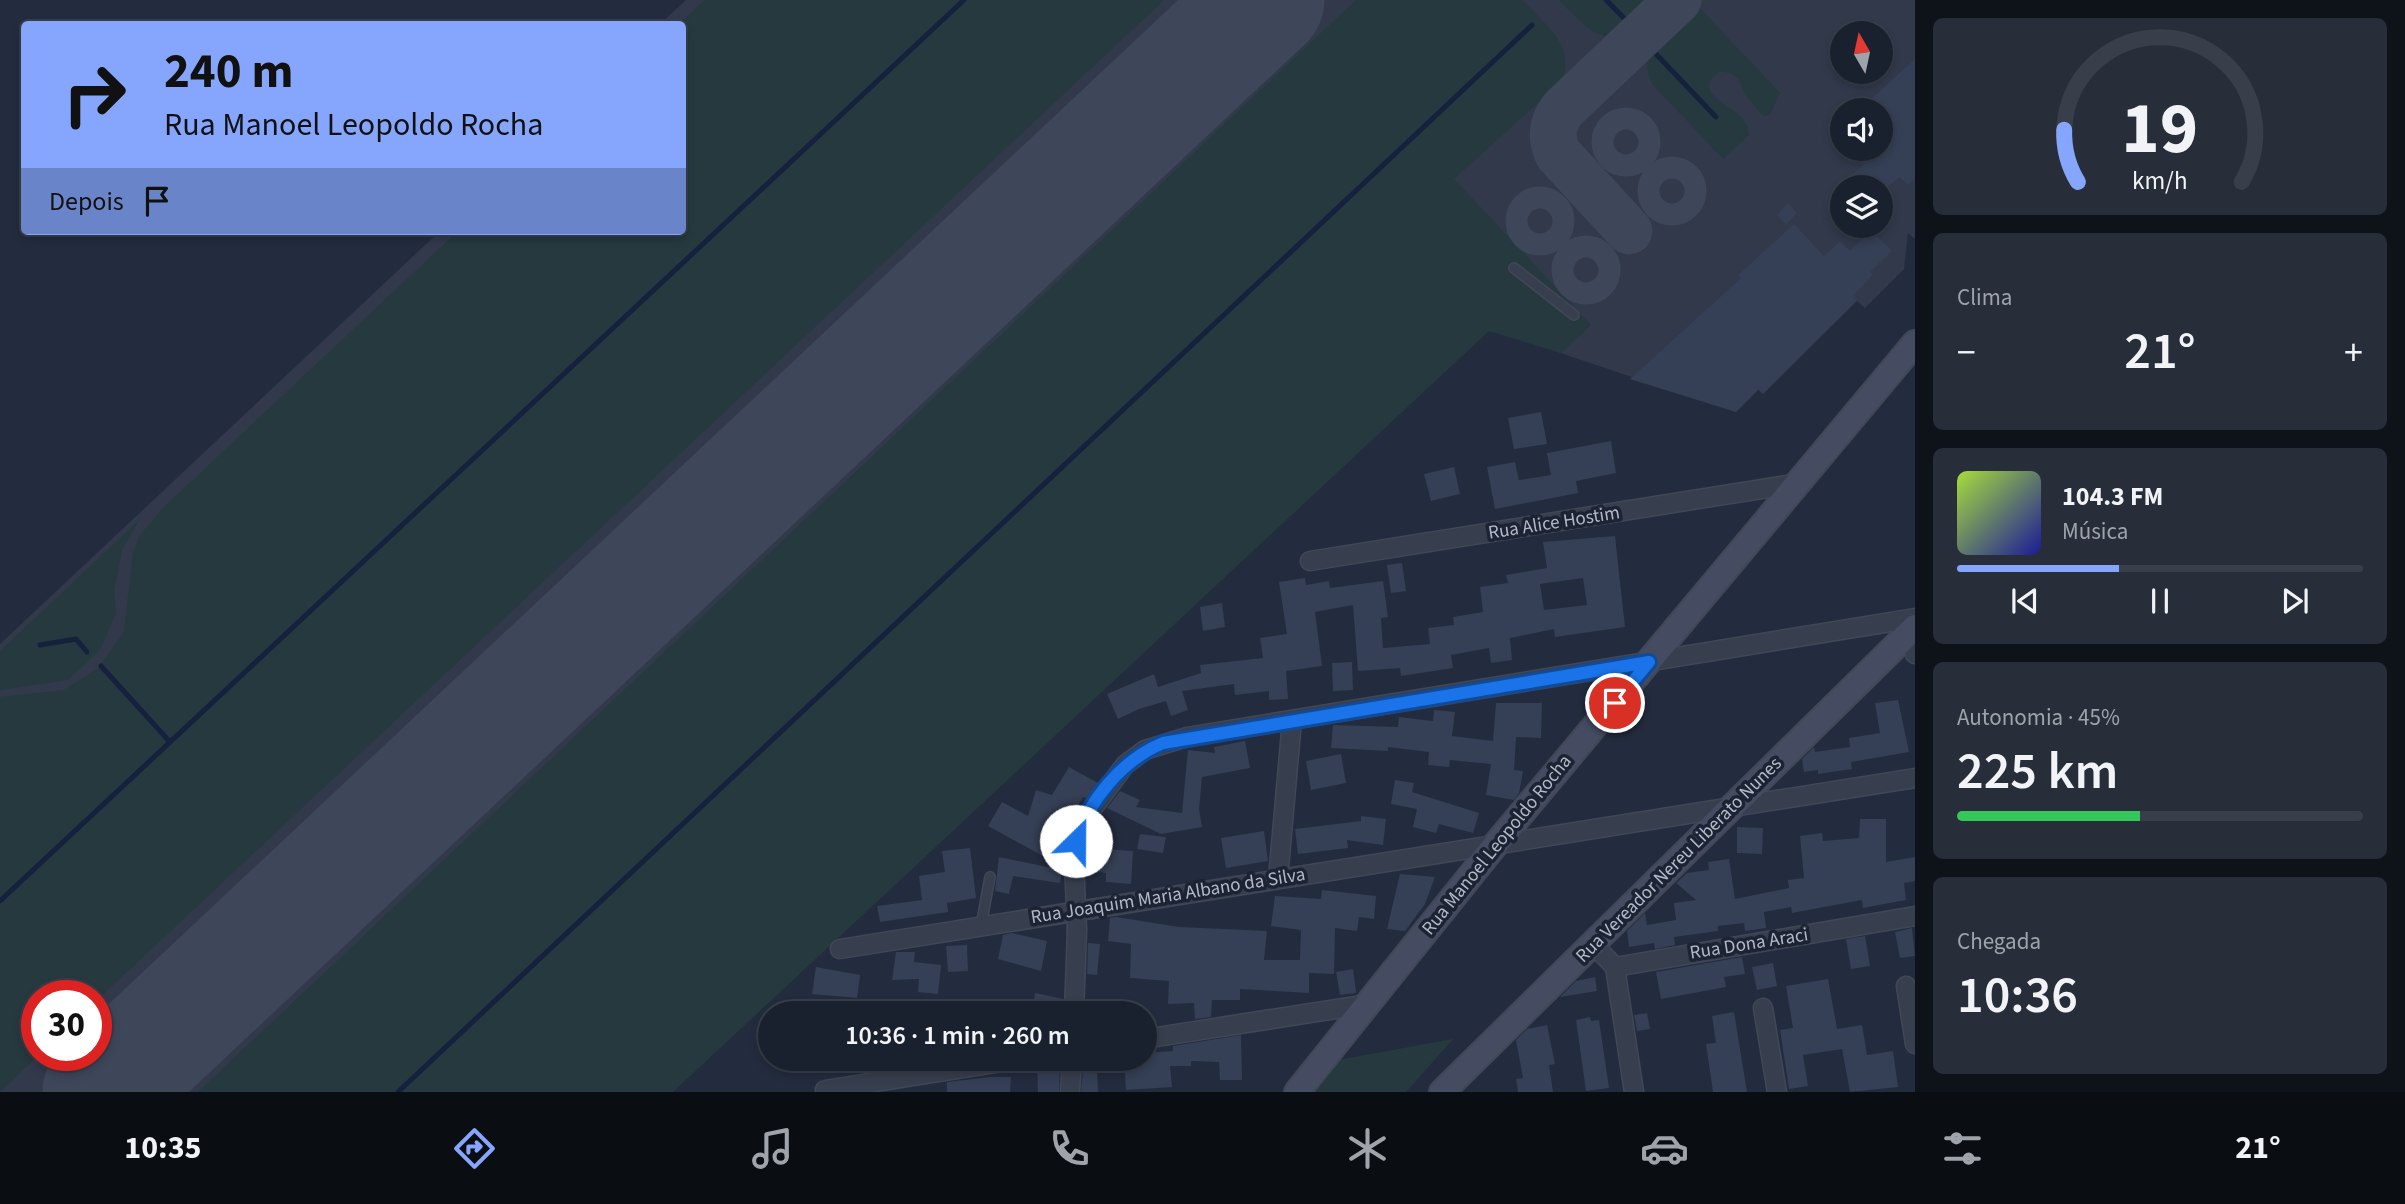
<!DOCTYPE html>
<html lang="pt">
<meta charset="utf-8">
<style>
body{margin:0;font-family:"Source Sans 3",sans-serif;background:#272e3a;color:#f1f3f6;height:100vh;display:flex;flex-direction:column;font-size:26px;white-space:nowrap}
*{box-sizing:border-box;margin:0}
p{font-size:23px;color:#9fa3aa}
.icon{flex:none;width:38px;height:38px;fill:none;stroke:currentColor;stroke-width:2;stroke-linecap:round;stroke-linejoin:round}
.map{position:relative;flex:1;overflow:hidden}
.sheet{display:flex;flex-direction:column;gap:18px;padding:18px;background:#0e1219;width:490px}
.sheet>*{flex:none}
.banner{position:absolute;left:21px;top:21px;width:665px;height:214px;border-radius:7px;box-shadow:0 4px 10px #0003,0 0 0 2px #383e4a;background:#85a6fc;color:#111;overflow:hidden}
.needle{width:46px;rotate:351deg}
.tools{position:absolute;left:1830px;top:21px;display:grid;gap:14px}
.tools a{display:grid;place-items:center;width:63px;height:63px;border-radius:50%;background:#1a212e;box-shadow:0 4px 10px #0003,0 0 0 2px #383e4a;font-size:35px}
.speed{position:absolute;left:21px;top:980px;display:flex;gap:14px;font-size:35px;font-weight:700;text-align:center}
.speed>*{display:grid;place-content:center;width:91px;height:91px;border-radius:50%;background:#1a212e;box-shadow:0 4px 10px #0003,0 0 0 2px #383e4a;line-height:1}
.speed .limit{border:10px solid #d22;background:#fff;color:#111}
.pin{position:absolute;display:grid;place-items:center;width:60px;height:60px;color:#fff;margin:-30px;border:4px solid #fff;border-radius:50%;box-shadow:0 2px 7px #0007}
.me{position:absolute;width:77px;margin:-38px;rotate:23deg;stroke-linejoin:round;filter:drop-shadow(0 0 5px #0008)}
.turn{display:flex;align-items:center;gap:24px;height:147px;padding:0 28px;font-size:32px}
.turn .icon{width:91px;height:91px;stroke-width:2.5}
.turn b{display:block;font-size:49px;line-height:60px}
.then{display:flex;align-items:center;height:66px;padding:0 28px;background:#0003;gap:14px;font-size:26px}
.big{font-size:52px;font-weight:600;line-height:1.1}
.sheet .card{flex:1;display:flex;flex-direction:column;justify-content:center;gap:10px;min-width:0;padding:0 24px;border-radius:10px;background:#272e3a}
.sheet .dial{align-items:center;gap:0}
.dial svg{height:182px;overflow:visible;fill:none;stroke:#383e4a;stroke-width:7;stroke-linecap:round;text-anchor:middle}
.dial text{fill:#f1f3f6;stroke:none}
.song{display:flex;align-items:center;gap:21px}
.cover{width:84px;height:84px;border-radius:10px;background:linear-gradient(135deg,hsl(80 70% 55%),hsl(240 70% 35%))}
.played{height:7px;border-radius:4px;background:linear-gradient(90deg,#85a6fc 40%,#383e4a 40%)}
.keys{display:flex;justify-content:space-around;direction:ltr}
.heat{display:flex;justify-content:space-between;align-items:center;font-size:38px;direction:ltr}
.charge{height:10px;border-radius:5px;background:linear-gradient(90deg,#34c759 45%,#383e4a 0)}
.trip{position:absolute;left:758px;top:1001px;width:399px;height:70px;border-radius:35px;background:#1a212e;box-shadow:0 4px 10px #0003,0 0 0 2px #383e4a;font-weight:600;line-height:70px;text-align:center}
.tab-bar{display:flex;height:112px;justify-content:space-around;align-items:center;background:#0a0d12;color:#9fa3aa}
.tab-bar .icon{width:49px;height:49px}
.tab-bar .selected{color:#85a6fc}
.tab-bar b{font-size:32px;color:#f1f3f6}
main{display:flex;flex:1;min-height:0}
.map>svg:first-child{display:block}
.airport{fill:#31394b;fill-rule:evenodd}
.green{fill:#25393f}
.lines{fill:none;stroke-linecap:round;stroke-linejoin:round}
.stream{stroke:#15213d;stroke-width:5}
.taxiway{stroke:#3e465a;stroke-width:47}
.runway{stroke:#3e465a;stroke-width:119}
.building{fill:#353f55;fill-rule:evenodd}
.lane-casing{stroke:#404757;stroke-width:12}
.street-casing{stroke:#404757;stroke-width:21}
.secondary-casing{stroke:#404757;stroke-width:28}
.lane{stroke:#373e4e;stroke-width:9}
.street{stroke:#373e4e;stroke-width:18}
.secondary{stroke:#454c61;stroke-width:24}
.route-casing{stroke:#114b97;stroke-width:18}
.route{stroke:#1a73e8;stroke-width:12}
.labels{text-anchor:middle;dominant-baseline:central;stroke-width:7;stroke-linejoin:round;paint-order:stroke}
.street-label{font-size:19px;fill:#b3b9c9;stroke:#1c2333}
</style>
<main>
<div class="map">
<svg width="1915" height="1092" viewBox="0 0 1915 1092">
<rect width="100%" height="100%" fill="#232c3e"/>
<path class="airport" d="M686,0H1915V239L1908,233L1904,269L1865,308L1857,301L1763,394L1758,390L1736,412L1489,329L670,1092H0V644L440,231H682V24H660ZM1843,33H1881V72H1843ZM1843,110H1881V149H1843ZM1843,187H1881V226H1843ZM37,996H96V1055H37Z"/>
<g class="green">
<polygon points="705,0 1164,0 96,1001 96,996 37,996 39,1055 0,1092 0,697 64,690 98,668 124,632 133,552 140,535 164,507 458,231 682,231 682,24 679,24"/>
<path d="M1356,0H1523C1545,25 1580,49 1559,84L1454,179L1591,325L1561,353L1489,331L673,1092H198Z"/>
<path d="M1559,0H1657C1609,45 1606,50 1559,0Z"/>
<path d="M1696,4L1780,93L1770,115L1763,116C1758,109 1748,100 1744,92C1739,79 1737,72 1720,72C1689,91 1733,106 1743,119C1747,124 1748,130 1749,135L1723,159L1653,85C1634,46 1670,27 1696,4Z"/>
<polygon points="140,519 122,550 114,592 116,613 100,650 68,680 0,690 0,651"/>
<polygon points="1453,1039 1406,1092 1306,1092 1327,1062"/>
</g>
<g class="lines">
<g class="stream">
<polyline points="1606,0 1624,18"/>
<polyline points="1656,54 1716,117"/>
<polyline points="40,645 76,639 87,652"/>
<polyline points="101,666 170,742"/>
<polyline points="0,901 964,0"/>
<polyline points="398,1092 1532,25"/>
</g>
<g class="taxiway">
<circle cx="1626" cy="142" r="11"/>
<circle cx="1672" cy="191" r="11"/>
<circle cx="1540" cy="221" r="11"/>
<path d="M1629,231L1558,154C1550,137 1552,123 1564,108L1678,0"/>
<circle cx="1586" cy="270" r="11"/>
</g>
<polyline class="runway" points="102,1092 1265,0"/>
</g>
<g class="building">
<polygon points="1915,59 1915,178 1908,185 1899,177 1888,187 1838,187 1881,149 1881,110 1859,110"/>
<polygon points="1788,203 1797,213 1786,225 1777,215"/>
<polygon points="1794,224 1824,256 1840,241 1850,251 1871,230 1892,251 1870,272 1873,275 1853,296 1857,300 1763,394 1759,389 1736,412 1630,379 1741,278 1738,275"/>
<polygon points="1541,412 1547,444 1514,449 1508,418"/>
<polygon points="1611,441 1616,473 1576,481 1578,493 1495,509 1487,467 1515,462 1519,480 1551,475 1547,453"/>
<polygon points="1454,467 1460,494 1431,501 1424,474"/>
<path d="M1615,536L1625,627L1555,637L1554,629L1510,638L1512,660L1491,663L1489,648L1451,655L1453,668L1401,676L1400,668L1358,671L1353,605L1315,612L1322,666L1286,671L1288,699L1269,700V691L1235,695L1234,684L1182,691L1188,710L1171,716L1166,701L1139,709L1118,719L1107,694L1154,674L1158,687L1201,673L1200,665L1263,658L1260,638L1287,634L1279,582L1305,578L1306,585L1329,581L1330,588L1383,581L1388,617L1381,618L1383,648L1430,644L1428,628L1454,625L1453,617L1483,612L1480,587L1508,583L1506,575L1547,568L1543,542ZM1583,578L1587,605L1544,610L1540,584Z"/>
<polygon points="1402,563 1406,591 1391,593 1387,565"/>
<polygon points="1222,603 1225,627 1203,631 1200,607"/>
<polygon points="1352,662 1353,690 1333,691 1332,663"/>
<polygon points="1898,700 1909,752 1851,762 1852,769 1818,774 1818,770 1804,772 1802,759 1814,747 1815,752 1850,747 1849,738 1880,733 1875,703"/>
<polygon points="1496,703 1542,703 1541,738 1516,737 1514,770 1523,771 1519,793 1514,800 1486,795 1491,764 1450,760 1449,767 1428,765 1429,752 1388,747 1388,751 1331,748 1333,725 1398,727 1399,717 1433,721 1434,710 1455,712 1452,736 1493,741"/>
<polygon points="1245,741 1250,768 1202,777 1199,809 1202,827 1161,834 1107,808 1120,791 1140,800 1136,807 1182,813 1188,750 1215,753 1214,747"/>
<polygon points="1341,754 1346,783 1311,790 1306,761"/>
<polygon points="1069,767 1098,783 1086,798 1083,797 1067,825 1063,867 988,826 1002,802 1028,816 1036,790 1052,795"/>
<polygon points="1395,780 1414,783 1412,792 1479,813 1473,833 1439,824 1436,833 1413,827 1417,809 1391,804"/>
<polygon points="1361,816 1386,819 1383,845 1347,840 1348,848 1298,854 1295,829 1361,821"/>
<polygon points="1860,819 1886,819 1886,862 1915,857 1915,881 1904,883 1906,900 1863,908 1862,900 1792,913 1791,907 1764,912 1766,928 1745,931 1744,923 1718,926 1718,931 1674,937 1675,945 1655,949 1654,943 1629,947 1627,931 1645,913 1647,925 1676,920 1674,903 1696,900 1676,883 1687,873 1709,870 1708,862 1729,859 1735,899 1789,888 1788,880 1804,878 1800,836 1822,833 1823,841 1859,838"/>
<polygon points="1737,827 1763,828 1762,854 1737,853"/>
<polygon points="1092,828 1107,830 1104,849 1133,851 1131,884 1106,882 1106,873 1086,871"/>
<polygon points="1264,831 1268,861 1226,868 1221,838"/>
<polygon points="1140,834 1166,837 1163,853 1137,849"/>
<polygon points="970,848 976,898 947,903 948,912 880,922 877,906 922,900 919,876 945,872 942,851"/>
<polygon points="999,857 1062,870 1060,883 1013,876 1009,894 995,891"/>
<polygon points="1400,874 1435,877 1425,904 1405,931 1387,929"/>
<polygon points="1322,890 1376,896 1374,919 1359,917 1357,931 1335,928 1334,974 1309,973 1309,993 1240,989 1240,1000 1212,1000 1211,1017 1195,1019 1194,1003 1168,1004 1169,981 1130,978 1131,944 1108,941 1110,918 1116,917 1179,927 1267,931 1264,960 1300,960 1301,930 1271,926 1275,896 1321,899"/>
<polygon points="1912,928 1915,956 1900,958 1895,932"/>
<polygon points="1011,933 1047,941 1041,971 998,959 1003,935"/>
<polygon points="1865,936 1870,966 1851,969 1846,939"/>
<polygon points="1088,943 1100,944 1097,975 1087,974"/>
<polygon points="967,945 968,971 948,972 946,946"/>
<polygon points="896,952 915,952 914,962 941,965 938,994 918,992 919,979 892,980"/>
<polygon points="1742,957 1745,974 1724,977 1726,987 1661,999 1656,972"/>
<polygon points="1773,963 1777,986 1757,990 1752,967"/>
<polygon points="816,967 860,975 857,998 812,994"/>
<polygon points="1353,969 1356,993 1340,995 1336,972"/>
<polygon points="1595,977 1597,991 1560,997 1576,981"/>
<polygon points="1828,979 1837,1029 1862,1025 1867,1055 1893,1051 1898,1087 1850,1092 1842,1049 1803,1055 1808,1086 1789,1089 1780,1030 1793,1028 1786,986"/>
<polygon points="1035,993 1063,999 1063,1013 1032,1013"/>
<polygon points="1086,1000 1124,1000 1124,1013 1085,1013"/>
<polygon points="1734,1012 1747,1092 1713,1092 1706,1044 1716,1043 1712,1016"/>
<polygon points="1647,1013 1650,1029 1637,1031 1634,1015"/>
<polygon points="1590,1017 1591,1021 1599,1020 1609,1088 1586,1091 1576,1020"/>
<polygon points="1547,1025 1555,1064 1549,1065 1553,1092 1518,1092 1516,1079 1523,1078 1516,1040 1527,1029"/>
<polygon points="1241,1035 1242,1080 1220,1080 1219,1062 1191,1061 1191,1066 1170,1066 1172,1087 1126,1090 1124,1059 1144,1059 1144,1053 1173,1051 1173,1046"/>
<polygon points="784,1059 824,1059 823,1072 784,1069"/>
<polygon points="1037,1059 1060,1059 1059,1092 1038,1092"/>
<polygon points="1083,1068 1097,1068 1098,1092 1081,1092"/>
<polygon points="990,1077 1011,1077 1010,1092 947,1092 947,1082"/>
</g>
<g class="lines">
<g class="lane-casing">
<g id="lane">
<polyline points="1514,268 1574,315"/>
<polyline points="981,926 990,877"/>
</g>
</g>
<g class="street-casing">
<g id="street">
<polyline points="1310,561 1799,483"/>
<polyline points="1911,631 1915,654"/>
<polyline points="1278,879 1292,720"/>
<polyline points="1593,944 1615,967 1915,916"/>
<polyline points="840,949 1915,778"/>
<polyline points="1615,967 1634,1092"/>
<polyline points="1906,986 1915,1044"/>
<polyline points="1763,1008 1777,1092"/>
<polyline points="1074,1013 1077,930 1074,862 1081,824 1125,765 1145,750 1187,737 1915,618"/>
<polyline points="1144,1039 1368,1004"/>
<polyline points="825,1090 1021,1059"/>
<polyline points="1070,1092 1072,1059"/>
</g>
</g>
<g class="secondary-casing">
<g id="secondary">
<polyline points="1297,1092 1496,844 1915,343"/>
<polyline points="1442,1092 1915,627"/>
</g>
</g>
<use href="#lane" class="lane"/>
<use href="#street" class="street"/>
<use href="#secondary" class="secondary"/>
</g>
<g class="lines">
<g class="route-casing">
<path id="route" d="M1076,841C1089,800 1122,760 1163,743L1649,662L1615,703"/>
</g>
<use href="#route" class="route"/>
</g>
<g class="labels">
<g class="street-label">
<text transform="translate(1554 523) rotate(-9)">Rua Alice Hostim</text>
<text transform="translate(1497 845) rotate(-51)">Rua Manoel Leopoldo Rocha</text>
<text transform="translate(1679 860) rotate(-45)">Rua Vereador Nereu Liberato Nunes</text>
<text transform="translate(1168 896) rotate(-9)">Rua Joaquim Maria Albano da Silva</text>
<text transform="translate(1749 944) rotate(-9)">Rua Dona Araci</text>
</g>
</g>
</svg>
<div class="tools">
<a><svg class="needle" viewBox="-14 -14 28 28"><path d="M0-13l5 13h-10z" fill="#e53935"/><path d="M0 13l5-13h-10z" fill="#9fa3aa"/></svg></a>
<a><svg class="icon" aria-label="sound" viewBox="0 0 24 24"><path d="M4 9h4l5-4v14l-5-4H4zM17 9q2 3 0 6"/></svg></a>
<a><svg class="icon" aria-label="layers" viewBox="0 0 24 24"><path d="M12 4l9 5-9 5-9-5zM3 14l9 5 9-5"/></svg></a>
</div>
<div class="speed"><div class="limit">30</div></div>
<div class="pin" style="left:1615px;top:703px;background:#d93025"><svg class="icon" aria-label="arrive" viewBox="0 0 24 24"><path d="M6 21V4h12l-3 4 3 4H6"/></svg></div>
<svg class="me" style="left:1076px;top:841px" viewBox="-20 -20 40 40"><circle r="19" fill="#fff"/><path d="M0-13L10 11 0 6-10 11z" fill="#1a73e8"/></svg>
<div class="trip">10:36 · 1 min · 260 m</div>
<div class="banner">
<div class="turn"><svg class="icon" aria-label="right" viewBox="0 0 24 24"><path d="M7 20v-9h11M14 6l5 5-5 5"/></svg><div><b>240 m</b>Rua Manoel Leopoldo Rocha</div></div>
<div class="then">Depois<svg class="icon" aria-label="arrive" viewBox="0 0 24 24"><path d="M6 21V4h12l-3 4 3 4H6"/></svg></div>
</div>
</div>
<section class="sheet">
<div class="card dial"><svg viewBox="0 0 100 80">
<path d="M14 69A42 42 0 1 1 86 69"/>
<path d="M14 69A42 42 0 0 1 8 46" stroke="#85a6fc"/>
<text x="50" y="56" font-size="32" font-weight="700">19</text>
<text x="50" y="72" font-size="11">km/h</text>
</svg></div>
<div class="card"><p>Clima</p>
<div class="heat"><a>−</a><b class="big">21°</b><a>+</a></div>
</div>
<div class="card">
<div class="song"><i class="cover"></i><div><b>104.3 FM</b><p>Música</p></div></div>
<div class="played"></div>
<div class="keys"><svg class="icon" aria-label="previous" viewBox="0 0 24 24"><path d="M18 5L8 12l10 7zM5 5v14"/></svg><svg class="icon" aria-label="pause" viewBox="0 0 24 24"><path d="M8 5v14M16 5v14"/></svg><svg class="icon" aria-label="next" viewBox="0 0 24 24"><path d="M6 5l10 7-10 7zM19 5v14"/></svg></div>
</div>
<div class="card"><p>Autonomia · 45%</p><b class="big">225 km</b><div class="charge"></div></div>
<div class="card"><p>Chegada</p><b class="big">10:36</b></div>
</section>
</main>
<nav class="tab-bar">
<b>10:35</b>
<svg class="icon selected" aria-label="directions" viewBox="0 0 24 24"><path d="M12 3l9 9-9 9-9-9zM9 14v-3h6M13 9l2 2-2 2"/></svg>
<svg class="icon" aria-label="music" viewBox="0 0 24 24"><path d="M9 18V5l10-2v13"/><circle cx="6" cy="18" r="3"/><circle cx="16" cy="16" r="3"/></svg>
<svg class="icon" aria-label="phone" viewBox="0 0 24 24"><path d="M5 4h4l2 5-3 2q2 4 5 5l2-3 5 2v4C11 20 4 13 5 4z"/></svg>
<svg class="icon" aria-label="climate" viewBox="0 0 24 24"><path d="M12 3v18M4 7l16 10M4 17L20 7"/></svg>
<svg class="icon" aria-label="car" viewBox="0 0 24 24"><path d="M5 17H2v-5l4-1 3-4h7l3 4 3 1v5h-3M9 17h6M6 11h13"/><circle cx="7" cy="17" r="2"/><circle cx="17" cy="17" r="2"/></svg>
<svg class="icon" aria-label="filters" viewBox="0 0 24 24"><path d="M4 7h16M4 17h16"/><circle cx="9" cy="7" r="2"/><circle cx="15" cy="17" r="2"/></svg>
<b>21°</b>
</nav>
